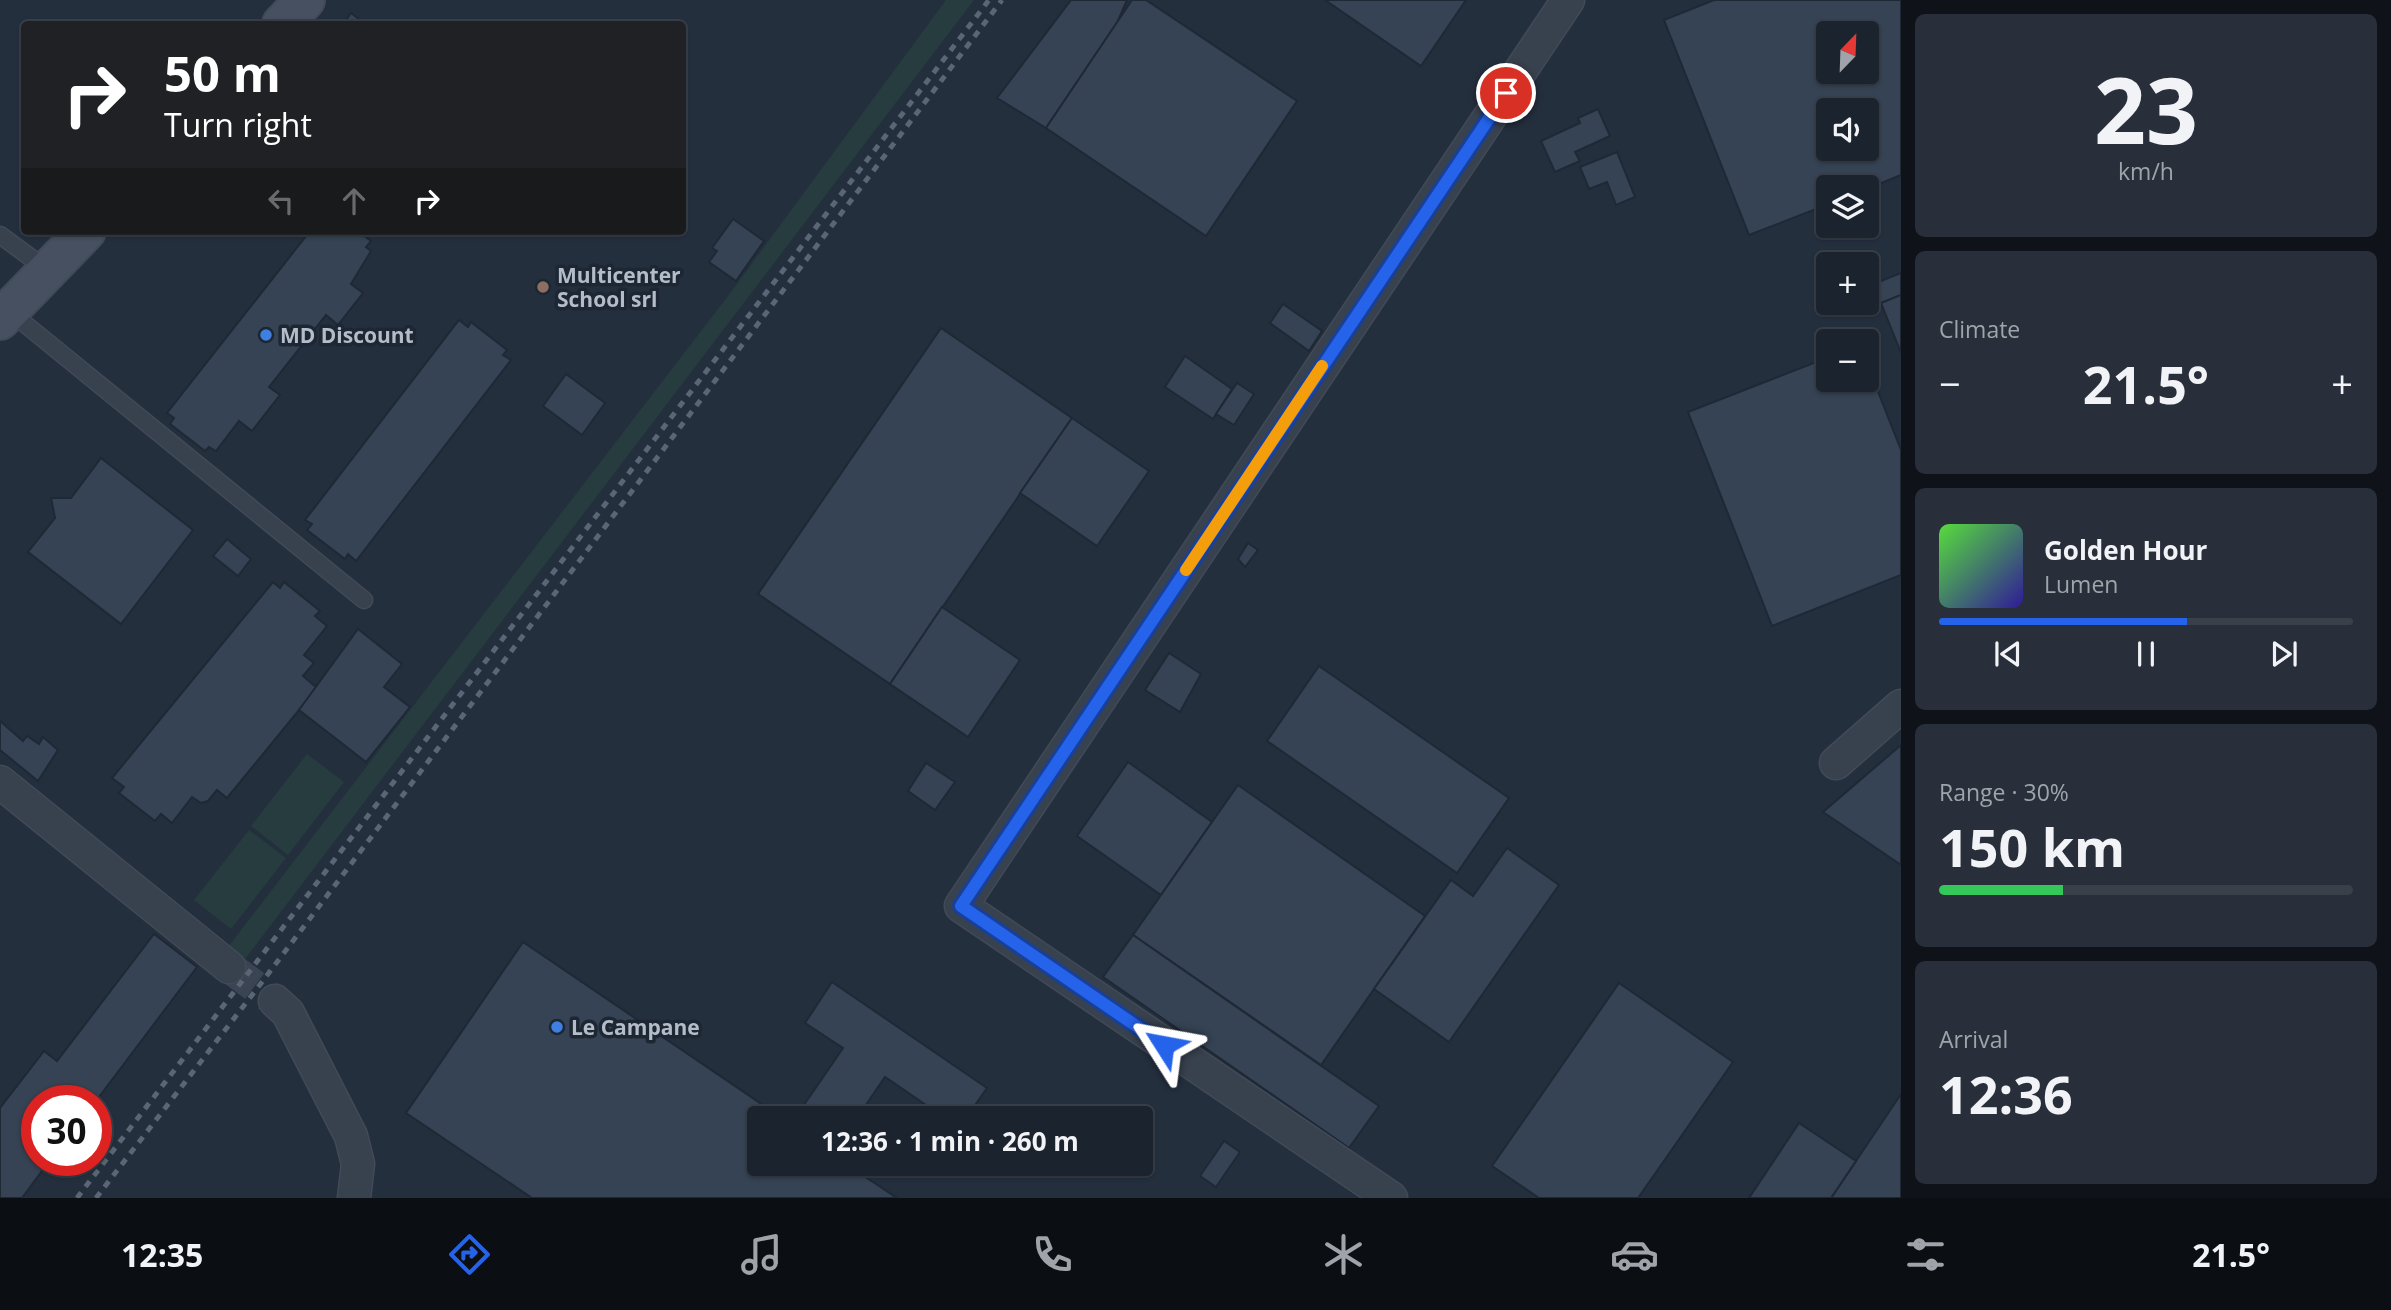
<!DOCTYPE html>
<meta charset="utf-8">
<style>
body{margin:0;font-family:"Open Sans",sans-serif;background:#282f3a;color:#f1f3f6;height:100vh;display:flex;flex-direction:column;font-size:26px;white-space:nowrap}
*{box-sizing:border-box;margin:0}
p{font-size:23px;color:#a0a4aa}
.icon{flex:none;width:38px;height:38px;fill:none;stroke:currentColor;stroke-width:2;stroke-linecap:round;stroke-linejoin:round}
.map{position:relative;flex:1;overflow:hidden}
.drawer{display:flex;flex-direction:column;gap:14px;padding:14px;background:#0f1319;width:490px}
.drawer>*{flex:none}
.banner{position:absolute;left:21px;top:21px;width:665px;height:214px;border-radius:7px;box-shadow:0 2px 5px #0004,0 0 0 2px #39404a;background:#202124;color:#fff;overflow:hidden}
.needle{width:46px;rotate:23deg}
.controls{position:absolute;left:1816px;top:21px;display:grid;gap:14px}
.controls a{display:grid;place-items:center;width:63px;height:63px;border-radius:7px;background:#1b232e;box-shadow:0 2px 5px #0004,0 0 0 2px #39404a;font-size:35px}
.speed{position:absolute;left:21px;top:1085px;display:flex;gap:14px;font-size:35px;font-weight:700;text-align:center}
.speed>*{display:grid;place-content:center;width:91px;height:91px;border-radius:50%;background:#1b232e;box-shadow:0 2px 5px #0004,0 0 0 2px #39404a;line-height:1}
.speed .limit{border:10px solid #d22;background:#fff;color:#111}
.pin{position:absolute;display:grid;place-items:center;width:60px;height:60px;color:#fff;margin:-30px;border:4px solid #fff;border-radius:50%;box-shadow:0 2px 7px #0007}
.me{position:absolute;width:77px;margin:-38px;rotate:304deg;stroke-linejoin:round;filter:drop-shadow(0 0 5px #0008)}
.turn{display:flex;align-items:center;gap:24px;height:147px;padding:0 28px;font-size:32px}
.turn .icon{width:91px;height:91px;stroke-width:2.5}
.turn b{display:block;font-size:49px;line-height:60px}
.lanes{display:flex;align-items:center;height:66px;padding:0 28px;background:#0003;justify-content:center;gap:35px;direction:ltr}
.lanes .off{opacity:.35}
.big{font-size:52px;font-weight:700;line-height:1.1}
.drawer .tile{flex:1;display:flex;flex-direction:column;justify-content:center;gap:10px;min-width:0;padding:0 24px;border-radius:10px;background:#282f3a}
.drawer .dial{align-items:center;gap:0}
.dial b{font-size:91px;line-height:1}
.song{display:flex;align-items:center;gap:21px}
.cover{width:84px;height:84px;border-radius:10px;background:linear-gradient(135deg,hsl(110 70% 55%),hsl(250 70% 35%))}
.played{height:7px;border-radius:4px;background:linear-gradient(90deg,#2563eb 60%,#39404a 60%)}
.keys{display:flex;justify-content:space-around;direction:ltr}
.heat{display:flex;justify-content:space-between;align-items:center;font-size:38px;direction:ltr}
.charge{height:10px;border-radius:5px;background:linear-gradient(90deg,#34c759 30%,#39404a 0)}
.trip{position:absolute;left:747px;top:1106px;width:406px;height:70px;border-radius:7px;background:#1b232e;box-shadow:0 2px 5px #0004,0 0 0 2px #39404a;font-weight:700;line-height:70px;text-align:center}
.menu{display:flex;height:112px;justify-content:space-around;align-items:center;background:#0b0e12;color:#a0a4aa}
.menu .icon{width:49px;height:49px}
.menu .selected{color:#2563eb}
.menu b{font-size:32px;color:#f1f3f6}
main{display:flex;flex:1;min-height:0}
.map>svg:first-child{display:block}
.green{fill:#263c3f}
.building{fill:#364354;stroke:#1f2835;stroke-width:2;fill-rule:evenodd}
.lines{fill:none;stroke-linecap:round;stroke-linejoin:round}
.street-tunnel{stroke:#3a4453;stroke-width:32;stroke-dasharray:32 16;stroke-linecap:butt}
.lane-casing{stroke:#414a57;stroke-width:19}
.street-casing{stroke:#414a57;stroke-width:35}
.secondary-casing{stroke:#414a57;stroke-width:42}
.lane{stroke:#38414e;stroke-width:16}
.street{stroke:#38414e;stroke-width:32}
.secondary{stroke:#465061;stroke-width:38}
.rail{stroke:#5a6575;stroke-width:5;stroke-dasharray:7 7;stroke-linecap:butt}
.route-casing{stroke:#184099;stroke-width:18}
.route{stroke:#2563eb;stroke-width:12}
.slow{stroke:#f59e0b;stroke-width:12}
.education-dot{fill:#8d6e63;stroke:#1d2633;stroke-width:2.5}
.shop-dot{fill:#3f7fe0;stroke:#1d2633;stroke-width:2.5}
.labels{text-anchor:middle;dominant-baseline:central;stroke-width:7;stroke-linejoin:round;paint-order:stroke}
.poi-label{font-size:21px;font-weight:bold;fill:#b4bcc9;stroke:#1d2633;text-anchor:start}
</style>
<main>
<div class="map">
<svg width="1901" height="1198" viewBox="0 0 1901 1198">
<rect width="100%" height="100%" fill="#242f3e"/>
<g class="green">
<polygon points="946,0 974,0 245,959 228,947 728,296"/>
<polygon points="307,754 344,782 288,855 251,826"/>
<polygon points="249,830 286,858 231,929 194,900"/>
</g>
<g class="building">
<polygon points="1071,0 1127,0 1117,23 1046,128 997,98"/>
<polygon points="1132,0 1146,0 1297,101 1206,236 1046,128"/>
<polygon points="1325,0 1466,0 1421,66"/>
<path d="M1714,0H1901V175L1867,189L1829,187V204L1749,235L1664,20ZM1829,33H1867V72H1829ZM1829,110H1867V149H1829Z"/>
<polygon points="351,13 364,23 362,24 343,24"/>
<polygon points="1598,109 1610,136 1575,152 1580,161 1555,172 1541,141 1580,123 1578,118"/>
<polygon points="1617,152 1635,197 1616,205 1607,182 1589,189 1580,167"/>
<polygon points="733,219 764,241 736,281 709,262 717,251 712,248"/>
<polygon points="310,231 358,231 371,241 366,247 371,251 351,284 363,293 338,325 326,315 269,387 280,395 252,431 239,421 216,451 209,447 205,451 170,424 174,418 167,413"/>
<polygon points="1901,273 1901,295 1881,303 1871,285"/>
<polygon points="1901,295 1901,353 1881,303"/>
<polygon points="1283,304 1322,331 1309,351 1270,323"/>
<polygon points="459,320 468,327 471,322 507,350 503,355 511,360 356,561 348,554 345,559 307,530 312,524 305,520"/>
<polygon points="941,328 1072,418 890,684 758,594"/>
<polygon points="1185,356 1232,389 1213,419 1165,387"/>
<polygon points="1829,357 1829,380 1867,380 1867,364 1901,450 1901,575 1772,626 1688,412"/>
<polygon points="566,374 605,403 582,435 543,406"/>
<polygon points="1237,383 1254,394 1234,425 1216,414"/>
<polygon points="1072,418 1149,471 1097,546 1020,493"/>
<polygon points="101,458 193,530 121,624 28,552 55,518 51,498 71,498"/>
<polygon points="227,539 251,559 238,576 213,556"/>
<polygon points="1248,543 1258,550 1245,567 1238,559"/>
<polygon points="273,582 280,588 284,582 320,611 315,616 327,626 304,655 314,663 303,676 317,688 227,798 217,790 208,801 201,803 192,797 172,823 161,814 155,821 119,793 124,787 112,778"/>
<polygon points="942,607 1020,660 968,737 890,684"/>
<polygon points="358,629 402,664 384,687 410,707 366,762 299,710"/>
<polygon points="1169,653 1201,674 1180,712 1145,690"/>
<polygon points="1319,666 1509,798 1457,873 1267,741"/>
<polygon points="0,721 23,741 27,736 39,744 43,737 58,750 38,781 0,750"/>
<polygon points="1901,745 1901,865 1823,812"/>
<polygon points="1128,762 1212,822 1161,895 1077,836"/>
<polygon points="926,763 955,782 935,810 908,791"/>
<polygon points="1238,785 1425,916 1321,1065 1133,935"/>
<polygon points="1507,848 1559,885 1449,1042 1374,989 1451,880 1473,896"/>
<polygon points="154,934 197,967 96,1101 37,1101 37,1160 50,1160 22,1198 0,1198 0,1108 44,1051 57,1061"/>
<polygon points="1133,935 1379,1106 1349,1148 1103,977"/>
<polygon points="523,942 782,1118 760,1118 760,1164 846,1164 897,1198 532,1198 406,1113"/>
<polygon points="832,982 987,1088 966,1118 945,1118 885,1077 857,1118 795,1118 843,1048 805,1023"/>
<polygon points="1619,983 1733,1062 1638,1198 1539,1198 1492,1166"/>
<polygon points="1901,1094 1901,1198 1831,1198 1856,1161"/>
<polygon points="1799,1123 1856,1161 1831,1198 1749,1198"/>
<polygon points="1224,1141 1240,1152 1216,1187 1200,1176"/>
</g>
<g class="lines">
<polyline class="street-tunnel" points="229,967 275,1001"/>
<g class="lane-casing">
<g id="lane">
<polyline points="0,235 49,271"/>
<polyline points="9,311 364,600"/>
</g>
</g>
<g class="street-casing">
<g id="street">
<polyline points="1836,763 1901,706"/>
<polyline points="0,782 229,967"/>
<polyline points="275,1001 288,1013 351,1136 358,1164 354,1198"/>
<polyline points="1391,1198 961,906 1568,0"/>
</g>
</g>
<g class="secondary-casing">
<g id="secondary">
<polyline points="282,24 305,0"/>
<polyline points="0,320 86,231"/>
</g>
</g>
<use href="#lane" class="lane"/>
<use href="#street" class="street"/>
<use href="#secondary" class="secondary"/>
<g class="rail">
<polyline points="77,1198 989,0"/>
<polyline points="96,1198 262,982 1002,0"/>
</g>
</g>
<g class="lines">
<g class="route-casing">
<polyline id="route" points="1164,1045 961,906 1506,93"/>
</g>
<use href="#route" class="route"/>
<polyline class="slow" points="1186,570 1322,366"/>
</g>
<circle class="education-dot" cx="543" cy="287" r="7"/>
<g class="shop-dot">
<circle cx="266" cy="335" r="7"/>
<circle cx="557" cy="1027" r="7"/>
</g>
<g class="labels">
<g class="poi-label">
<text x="557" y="275">Multicenter<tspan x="557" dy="24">School srl</tspan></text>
<text x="280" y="335">MD Discount</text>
<text x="571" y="1027">Le Campane</text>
</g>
</g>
</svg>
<div class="controls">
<a><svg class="needle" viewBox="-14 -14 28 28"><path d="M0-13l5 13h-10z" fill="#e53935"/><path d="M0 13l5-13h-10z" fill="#a0a4aa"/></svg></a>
<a><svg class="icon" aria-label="sound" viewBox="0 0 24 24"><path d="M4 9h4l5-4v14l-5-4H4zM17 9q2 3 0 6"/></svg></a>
<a><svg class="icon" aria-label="layers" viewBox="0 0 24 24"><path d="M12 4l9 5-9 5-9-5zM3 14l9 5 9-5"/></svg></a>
<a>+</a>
<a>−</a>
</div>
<div class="speed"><div class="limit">30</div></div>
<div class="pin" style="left:1506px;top:93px;background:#d93025"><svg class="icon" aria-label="arrive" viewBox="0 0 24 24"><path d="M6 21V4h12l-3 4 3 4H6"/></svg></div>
<svg class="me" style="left:1164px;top:1045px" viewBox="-20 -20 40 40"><path d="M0-17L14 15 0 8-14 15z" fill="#2563eb" stroke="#fff" stroke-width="4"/></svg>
<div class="trip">12:36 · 1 min · 260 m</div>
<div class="banner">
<div class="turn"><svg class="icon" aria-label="right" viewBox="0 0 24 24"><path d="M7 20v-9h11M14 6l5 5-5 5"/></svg><div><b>50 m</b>Turn right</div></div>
<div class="lanes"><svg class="icon off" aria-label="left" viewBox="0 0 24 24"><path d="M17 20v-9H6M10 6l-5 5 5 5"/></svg><svg class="icon off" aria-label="ahead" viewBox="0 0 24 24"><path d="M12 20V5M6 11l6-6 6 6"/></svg><svg class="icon" aria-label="right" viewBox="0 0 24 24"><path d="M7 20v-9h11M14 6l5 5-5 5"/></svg></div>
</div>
</div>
<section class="drawer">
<div class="tile dial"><b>23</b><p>km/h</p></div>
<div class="tile"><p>Climate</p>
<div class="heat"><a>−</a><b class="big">21.5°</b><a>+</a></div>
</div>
<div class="tile">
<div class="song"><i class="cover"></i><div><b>Golden Hour</b><p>Lumen</p></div></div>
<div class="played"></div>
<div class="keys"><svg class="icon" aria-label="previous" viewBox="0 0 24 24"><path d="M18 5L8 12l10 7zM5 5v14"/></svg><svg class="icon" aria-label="pause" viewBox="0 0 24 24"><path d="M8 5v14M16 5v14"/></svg><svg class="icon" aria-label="next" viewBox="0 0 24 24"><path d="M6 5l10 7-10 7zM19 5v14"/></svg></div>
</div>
<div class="tile"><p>Range · 30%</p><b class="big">150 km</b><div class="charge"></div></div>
<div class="tile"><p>Arrival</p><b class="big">12:36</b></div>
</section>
</main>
<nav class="menu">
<b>12:35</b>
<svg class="icon selected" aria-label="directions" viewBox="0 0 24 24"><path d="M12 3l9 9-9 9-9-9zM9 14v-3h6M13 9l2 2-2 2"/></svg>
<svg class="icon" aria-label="music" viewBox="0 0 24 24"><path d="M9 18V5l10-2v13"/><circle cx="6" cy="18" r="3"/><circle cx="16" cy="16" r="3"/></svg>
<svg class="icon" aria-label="phone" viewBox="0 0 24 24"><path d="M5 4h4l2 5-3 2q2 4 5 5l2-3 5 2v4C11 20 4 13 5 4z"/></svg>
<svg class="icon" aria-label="climate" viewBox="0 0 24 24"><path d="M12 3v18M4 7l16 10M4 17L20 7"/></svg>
<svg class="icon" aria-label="car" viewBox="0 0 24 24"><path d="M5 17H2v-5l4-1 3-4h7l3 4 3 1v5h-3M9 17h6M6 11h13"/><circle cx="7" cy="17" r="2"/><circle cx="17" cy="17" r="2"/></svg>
<svg class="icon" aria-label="filters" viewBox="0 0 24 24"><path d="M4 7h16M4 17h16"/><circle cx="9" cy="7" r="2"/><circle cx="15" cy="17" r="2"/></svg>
<b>21.5°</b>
</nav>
